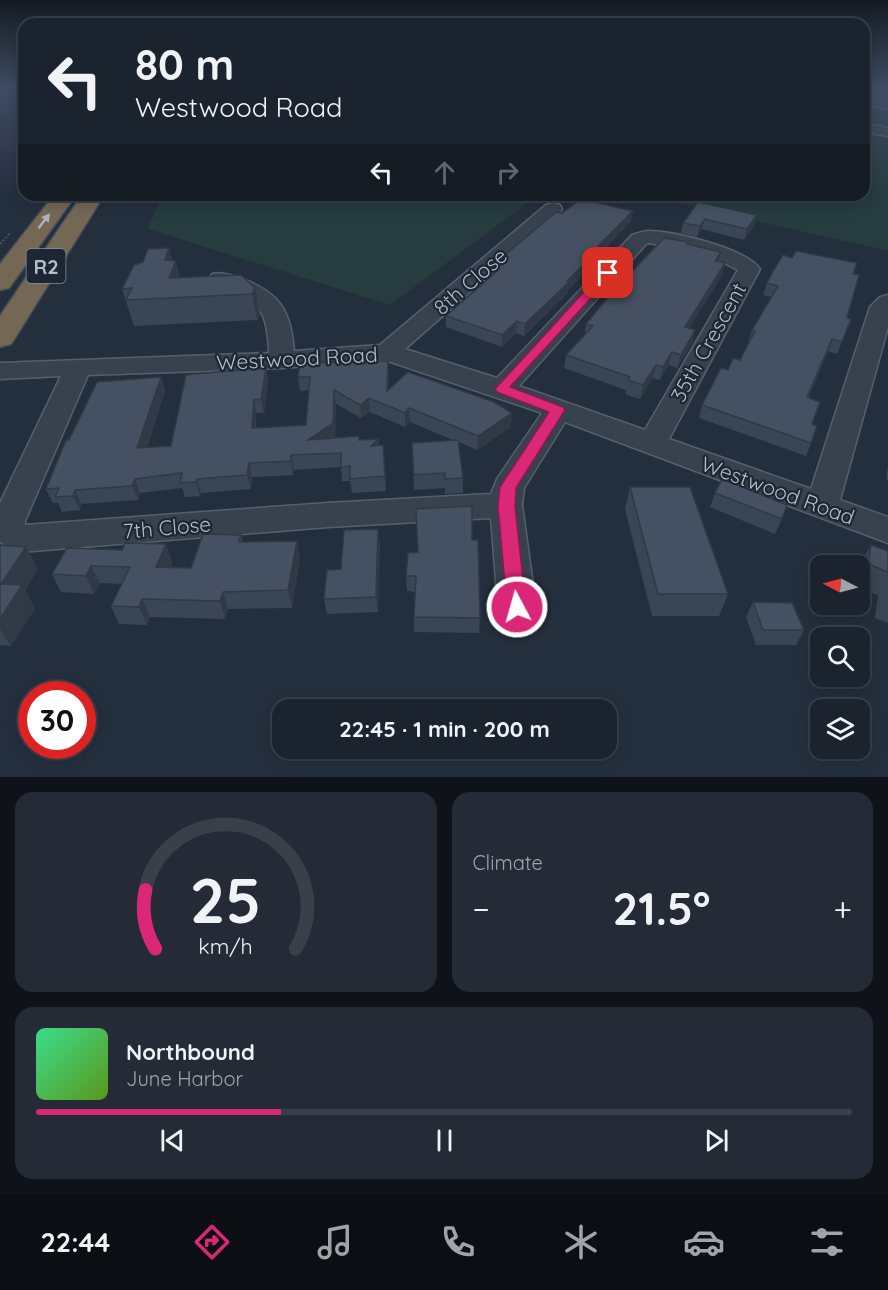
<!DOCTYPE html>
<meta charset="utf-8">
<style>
body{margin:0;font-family:Quicksand,sans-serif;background:#242b36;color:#f1f3f6;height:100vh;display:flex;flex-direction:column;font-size:22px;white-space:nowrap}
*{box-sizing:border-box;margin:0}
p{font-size:20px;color:#a0a4aa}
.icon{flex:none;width:33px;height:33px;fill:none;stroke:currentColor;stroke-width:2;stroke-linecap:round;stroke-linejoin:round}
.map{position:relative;height:777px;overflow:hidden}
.drawer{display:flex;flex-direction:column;gap:15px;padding:15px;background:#0f1319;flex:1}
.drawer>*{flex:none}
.top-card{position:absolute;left:18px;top:18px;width:852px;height:183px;border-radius:18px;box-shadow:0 3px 15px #0003,0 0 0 2px #39404a;background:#1b232e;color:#f1f3f6;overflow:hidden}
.needle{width:39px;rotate:276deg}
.buttons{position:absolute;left:810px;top:555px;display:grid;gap:12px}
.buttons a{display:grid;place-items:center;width:60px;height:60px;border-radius:12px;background:#1b232e;box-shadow:0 3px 15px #0003,0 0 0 2px #39404a;font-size:30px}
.speed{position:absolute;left:18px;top:681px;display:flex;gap:12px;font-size:30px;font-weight:700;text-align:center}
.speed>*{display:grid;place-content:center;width:78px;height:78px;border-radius:50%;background:#1b232e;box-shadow:0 3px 15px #0003,0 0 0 2px #39404a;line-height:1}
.speed .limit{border:9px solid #d22;background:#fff;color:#111}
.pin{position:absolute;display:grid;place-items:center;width:51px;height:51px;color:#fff;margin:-26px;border-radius:12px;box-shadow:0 3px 9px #0006}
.me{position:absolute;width:66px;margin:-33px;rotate:354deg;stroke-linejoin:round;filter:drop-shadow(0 0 4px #0008)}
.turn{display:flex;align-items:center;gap:21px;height:126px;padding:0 18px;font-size:27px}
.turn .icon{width:78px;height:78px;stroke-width:2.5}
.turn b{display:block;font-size:42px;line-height:51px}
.lanes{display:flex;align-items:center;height:57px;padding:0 18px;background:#0003;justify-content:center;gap:30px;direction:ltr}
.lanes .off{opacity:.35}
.big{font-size:45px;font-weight:700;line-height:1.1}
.drawer .tile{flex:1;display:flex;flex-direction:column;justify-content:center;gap:9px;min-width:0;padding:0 21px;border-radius:18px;background:#242b36}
.drawer .dial{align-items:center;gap:0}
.dial svg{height:156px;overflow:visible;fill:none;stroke:#39404a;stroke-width:7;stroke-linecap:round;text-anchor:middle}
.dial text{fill:#f1f3f6;stroke:none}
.song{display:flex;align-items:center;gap:18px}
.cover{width:72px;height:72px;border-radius:9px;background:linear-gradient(135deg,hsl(150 70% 55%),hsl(90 70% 35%))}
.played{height:6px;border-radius:3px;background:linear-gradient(90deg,#db2777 30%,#39404a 30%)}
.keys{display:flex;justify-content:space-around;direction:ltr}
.heat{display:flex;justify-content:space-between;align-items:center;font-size:33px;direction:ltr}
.drawer .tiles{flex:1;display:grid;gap:15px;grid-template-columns:1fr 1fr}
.tile:last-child{grid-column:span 2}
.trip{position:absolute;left:272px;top:699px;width:345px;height:60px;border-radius:18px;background:#1b232e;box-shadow:0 3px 15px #0003,0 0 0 2px #39404a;font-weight:700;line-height:60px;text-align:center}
.dock{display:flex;height:96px;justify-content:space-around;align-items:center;background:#0b0e12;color:#a0a4aa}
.dock .icon{width:42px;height:42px}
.dock .on{color:#db2777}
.dock b{font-size:27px;color:#f1f3f6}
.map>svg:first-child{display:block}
.green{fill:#263c3f}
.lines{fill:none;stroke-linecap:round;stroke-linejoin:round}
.minor-casing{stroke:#565f6c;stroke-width:3}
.highway-casing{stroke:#434c59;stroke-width:3}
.path{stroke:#44595c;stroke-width:2;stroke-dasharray:2 2;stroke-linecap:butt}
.minor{fill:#38414e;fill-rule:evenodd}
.highway{fill:#746855;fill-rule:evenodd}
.wall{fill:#3b4654}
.shaded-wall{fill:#303945}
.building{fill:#455162;stroke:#303945;stroke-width:1.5}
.oneway{fill:#aeb4bd}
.route{fill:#db2777;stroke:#8e194d;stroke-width:1.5}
.labels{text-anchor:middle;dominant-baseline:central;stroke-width:4.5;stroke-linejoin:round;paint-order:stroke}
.shield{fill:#1d2633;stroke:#878f9c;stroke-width:1.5}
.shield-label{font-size:20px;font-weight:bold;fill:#b4bcc9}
.street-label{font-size:21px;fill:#b4bcc9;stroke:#1d2633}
</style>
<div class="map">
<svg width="888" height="777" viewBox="0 0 888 777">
<rect width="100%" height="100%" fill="#242f3e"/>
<g class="green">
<polygon points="864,89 888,89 888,251 642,195 864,195"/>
<polygon points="162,195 538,195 390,305 148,229"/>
</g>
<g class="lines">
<g class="minor-casing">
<g id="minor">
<polygon points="864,96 888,101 888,109 864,104"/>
<polygon points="864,124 888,128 888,136 864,132"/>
<path d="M553,203L560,205L562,209L560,213L405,349L497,378L632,235C638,233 645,231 650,231C676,232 745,248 760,269L669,439L811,489L870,307L880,297L888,295V327L840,500L888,517V543L565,422L524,488L522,505L536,607L530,618L517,623L504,618L498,607L491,518L328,527L21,552L0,542V503L61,376L0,379V363L269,353C267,303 256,299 212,284L209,279L212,274C222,272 230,275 240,278C279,292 291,310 294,351L380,345L546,205ZM650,243L712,257L738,270L645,430L519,386L646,244ZM385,360L542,413L497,479L491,494L328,503L25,525V521L88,375L282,368Z"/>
</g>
</g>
<g class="highway-casing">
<g id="highway">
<polygon points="54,195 76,195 9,288 0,290 0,264"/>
<polygon points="82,195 104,195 15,338 11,344 0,347 0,316"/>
</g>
</g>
<polyline class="path" points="0,244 11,232"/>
<use href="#minor" class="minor"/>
<use href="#highway" class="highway"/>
</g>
<g class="wall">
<polygon points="698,202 754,226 744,240 702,229 697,237 681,233 683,223"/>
<polygon points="633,211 631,221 595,259 594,264 568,290 568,293 524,336 516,333 502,347 446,327 446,316 488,279 488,269"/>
<polygon points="689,242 688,244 719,261 725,263 722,275 689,328 692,343 677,368 669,365 660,380 653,378 640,399 625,394 626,390 564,368 566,355 585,335 586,324"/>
<polygon points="173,261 180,277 255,288 260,314 257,320 134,326 122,289"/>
<polygon points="853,274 847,318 851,319 837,354 828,351 808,398 812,424 811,443 806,456 699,418 702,405 728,370 740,360 749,342 748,342 752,330 771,297 763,295 767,283"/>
<polygon points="266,368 268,382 264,413 256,413 256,428 306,425 309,390 300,391 298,377 389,374 388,390 511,427 477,450 459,442 463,478 463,493 445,494 445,488 414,490 412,443 455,441 410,422 405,427 370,412 361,418 336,404 335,437 333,438 359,440 378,439 379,445 383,445 386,491 352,493 350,481 342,481 341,467 294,470 293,475 252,477 251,489 201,493 200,496 185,497 182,488 140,493 138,500 81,504 80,510 62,512 58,503 53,503 46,489 69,440 161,377 165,391 147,448 171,446"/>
<polygon points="888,465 888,480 886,479"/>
<polygon points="630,487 728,594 719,616 652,616 625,509"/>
<polygon points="715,493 782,519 775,534 710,507"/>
<polygon points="241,535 243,542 300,558 292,608 228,609 225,619 150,617 147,625 119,624 111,606 122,584 100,583 94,594 61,592 52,574 122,550 166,544 172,562 170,568 191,568"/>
<polygon points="472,540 480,618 479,633 414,632 414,617 415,592 407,591 406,576 418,552"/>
<polygon points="380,544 378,612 327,614 324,599 341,569"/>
<polygon points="0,545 38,569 25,590 35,608 11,646 0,645"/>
<polygon points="871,545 888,551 888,623 875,618 878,595 860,588 859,566"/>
<polygon points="753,602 804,630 796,645 756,645 746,617"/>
</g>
<g class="shaded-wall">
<polygon points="633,211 631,221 595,259 594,264 568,290 568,293 524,336 525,324 567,281 592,252"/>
<polygon points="757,215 754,226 744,240 747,229"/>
<polygon points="705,219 702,229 697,237 700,226"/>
<polygon points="169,248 174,266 176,261 182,285 175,298 165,260"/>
<polygon points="721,252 718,264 715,261"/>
<polygon points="725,263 722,275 682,340 685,327"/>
<polygon points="255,288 260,314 257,320 252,294"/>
<polygon points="517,321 516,333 502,347 502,335"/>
<polygon points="695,330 692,343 677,368 681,355"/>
<polygon points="672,352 669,365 660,380 663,367"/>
<polygon points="388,361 389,374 388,405 387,391"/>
<polygon points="656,365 653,378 640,399 643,385"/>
<polygon points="266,368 268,382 264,413 261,399"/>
<polygon points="161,377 165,391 142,462 137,448"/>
<polygon points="334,390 336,404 335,437 310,454 308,440"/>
<polygon points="369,398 370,412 361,418 360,405"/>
<polygon points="254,400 256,413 255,442 252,428"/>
<polygon points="409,408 410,422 405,427 405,413"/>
<polygon points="512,413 511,427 477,450 478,436"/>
<polygon points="378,439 379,453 371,446"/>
<polygon points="291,455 294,470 293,475 291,461"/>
<polygon points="249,463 252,477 251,489 247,475"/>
<polygon points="135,479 140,493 138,500 132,486"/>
<polygon points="197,479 201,493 200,496 196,482"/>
<polygon points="75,490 81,504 80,510 73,496"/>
<polygon points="378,529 380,544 378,612 376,597"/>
<polygon points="297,541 300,558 292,608 288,590"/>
<polygon points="166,544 172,562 163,585 156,567"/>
<polygon points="26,547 38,569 25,590 35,608 11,646 0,629 1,584"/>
<polygon points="91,566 100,583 94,594 86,576"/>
<polygon points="223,592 228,609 225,619 220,601"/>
<polygon points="142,599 150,617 147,625 139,607"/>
</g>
<g class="building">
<polygon points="581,199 633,211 592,252 596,253 567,281 569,282 525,324 517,321 502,335 446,316 497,271 488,269 556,212 562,213"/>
<polygon points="698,202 757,215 747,229 705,219 700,226 683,223"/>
<polygon points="664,238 689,242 687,244 721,252 715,261 725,263 685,327 695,330 681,355 672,352 663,367 656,365 643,385 628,380 630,377 566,355 593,326 586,324 614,290"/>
<polygon points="169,248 165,260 176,261 169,278 241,275 255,288 252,294 126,300 132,288 122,289 134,265 143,262 148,249"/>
<polygon points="796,251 857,263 853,274 859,275 847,318 851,319 842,342 832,339 807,397 820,402 812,424 817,426 811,443 702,405 721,368 728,370 733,358 740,360 755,331 752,330 778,286 767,283 773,271 783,255 792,258"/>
<polygon points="388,361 387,391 408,372 494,402 512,413 478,436 409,408 405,413 369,398 360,405 334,390 333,423 308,440 359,436 359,440 378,439 371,446 383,445 385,476 350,479 350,466 341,467 341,453 291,455 291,461 249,463 247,475 197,479 196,482 180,483 182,473 135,479 132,486 75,490 73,496 55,497 59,488 46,489 66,440 69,440 97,382 161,377 137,448 171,446 186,375 194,374 266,368 261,399 254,400 252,428 306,425 310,377 298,377 300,363"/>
<polygon points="458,440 463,478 445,479 445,473 414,475 412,443"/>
<polygon points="722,479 787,505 782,519 715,493"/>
<polygon points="630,487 690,487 728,594 658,594"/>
<polygon points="472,506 472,540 478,540 480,618 414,617 416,576 406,576 408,553 418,552 416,509"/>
<polygon points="378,529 376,597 324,599 327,570 341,569 344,530"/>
<polygon points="203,534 241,535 239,542 297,541 288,590 223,592 220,601 142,599 139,607 111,606 130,567 91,566 86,576 52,574 67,548 122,550 125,543 166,544 156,567 191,568"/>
<polygon points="0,545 26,547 1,584 22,585 0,619"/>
<polygon points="871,545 888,551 888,572 868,564"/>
<polygon points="753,602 792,603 804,630 763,630"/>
</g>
<defs><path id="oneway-solid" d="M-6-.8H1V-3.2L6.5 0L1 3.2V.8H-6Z" transform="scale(1.5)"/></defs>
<use class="oneway" href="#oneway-solid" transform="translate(44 221) rotate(-53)"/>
<linearGradient id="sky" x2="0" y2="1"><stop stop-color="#141a22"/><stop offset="0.45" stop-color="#3f4d63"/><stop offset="1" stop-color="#3f4d63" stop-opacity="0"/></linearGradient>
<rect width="888" height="197" fill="url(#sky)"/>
<polygon class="route" points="608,269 614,273 612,275 510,387 563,407 565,410 516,488 515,506 526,607 523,613 517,615 510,613 507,607 498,506 500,487 549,412 497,392 495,389 604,270"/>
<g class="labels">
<rect class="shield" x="26.5" y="249" width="39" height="34" rx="4.5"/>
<g class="shield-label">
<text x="46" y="266">R2</text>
</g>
<g class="street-label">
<text transform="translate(470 281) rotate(-41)">8th Close</text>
<text transform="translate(708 342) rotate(-61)">35th Crescent</text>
<text transform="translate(297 358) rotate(-3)">Westwood Road</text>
<text transform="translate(778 490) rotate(20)">Westwood Road</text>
<text transform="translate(167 527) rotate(-5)">7th Close</text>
</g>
</g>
</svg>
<div class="buttons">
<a><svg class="needle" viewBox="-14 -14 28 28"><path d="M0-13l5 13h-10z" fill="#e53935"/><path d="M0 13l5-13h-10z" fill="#a0a4aa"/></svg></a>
<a><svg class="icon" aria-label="search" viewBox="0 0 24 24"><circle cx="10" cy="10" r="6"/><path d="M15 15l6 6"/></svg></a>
<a><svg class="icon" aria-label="layers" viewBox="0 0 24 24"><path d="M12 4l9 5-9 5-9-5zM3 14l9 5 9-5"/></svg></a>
</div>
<div class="speed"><div class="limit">30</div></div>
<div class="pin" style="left:608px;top:273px;background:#d93025"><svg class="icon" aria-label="arrive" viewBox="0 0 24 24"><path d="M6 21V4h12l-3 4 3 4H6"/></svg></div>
<svg class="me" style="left:517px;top:607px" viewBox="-20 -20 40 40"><circle r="17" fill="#db2777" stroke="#fff" stroke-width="3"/><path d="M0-11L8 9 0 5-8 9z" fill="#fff"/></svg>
<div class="trip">22:45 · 1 min · 200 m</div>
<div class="top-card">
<div class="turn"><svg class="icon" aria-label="left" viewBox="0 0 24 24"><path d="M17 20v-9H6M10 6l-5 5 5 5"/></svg><div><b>80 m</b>Westwood Road</div></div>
<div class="lanes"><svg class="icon" aria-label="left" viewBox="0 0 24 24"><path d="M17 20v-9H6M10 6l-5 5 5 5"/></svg><svg class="icon off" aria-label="ahead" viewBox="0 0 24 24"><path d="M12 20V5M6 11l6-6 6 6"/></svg><svg class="icon off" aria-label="right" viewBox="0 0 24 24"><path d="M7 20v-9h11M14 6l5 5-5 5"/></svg></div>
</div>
</div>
<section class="drawer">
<div class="tiles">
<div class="tile dial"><svg viewBox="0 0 100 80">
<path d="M14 69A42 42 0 1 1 86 69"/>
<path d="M14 69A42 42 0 0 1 9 39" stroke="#db2777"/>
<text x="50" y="56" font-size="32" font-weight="700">25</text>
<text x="50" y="72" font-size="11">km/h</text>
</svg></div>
<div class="tile"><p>Climate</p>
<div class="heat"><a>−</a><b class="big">21.5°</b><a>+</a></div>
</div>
<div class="tile">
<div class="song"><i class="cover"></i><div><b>Northbound</b><p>June Harbor</p></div></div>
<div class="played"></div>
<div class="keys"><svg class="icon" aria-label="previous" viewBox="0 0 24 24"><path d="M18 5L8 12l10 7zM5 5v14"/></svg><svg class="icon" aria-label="pause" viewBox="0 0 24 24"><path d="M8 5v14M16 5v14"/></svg><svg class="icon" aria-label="next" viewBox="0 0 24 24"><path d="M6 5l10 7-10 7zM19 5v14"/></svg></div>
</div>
</div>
</section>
<nav class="dock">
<b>22:44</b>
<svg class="icon on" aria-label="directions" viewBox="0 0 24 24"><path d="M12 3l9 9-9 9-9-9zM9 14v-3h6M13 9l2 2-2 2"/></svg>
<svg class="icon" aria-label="music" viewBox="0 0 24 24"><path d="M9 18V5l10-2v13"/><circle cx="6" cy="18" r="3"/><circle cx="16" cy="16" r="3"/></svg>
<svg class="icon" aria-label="phone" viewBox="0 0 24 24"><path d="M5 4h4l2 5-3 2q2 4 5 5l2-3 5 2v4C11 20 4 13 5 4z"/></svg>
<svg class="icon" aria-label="climate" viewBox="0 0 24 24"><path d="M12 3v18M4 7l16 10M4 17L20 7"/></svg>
<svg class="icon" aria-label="car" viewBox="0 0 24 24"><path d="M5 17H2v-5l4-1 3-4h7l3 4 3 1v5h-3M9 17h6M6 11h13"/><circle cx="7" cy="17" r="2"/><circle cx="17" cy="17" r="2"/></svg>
<svg class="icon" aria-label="filters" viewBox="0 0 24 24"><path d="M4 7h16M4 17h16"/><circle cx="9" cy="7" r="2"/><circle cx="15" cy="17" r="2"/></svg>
</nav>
